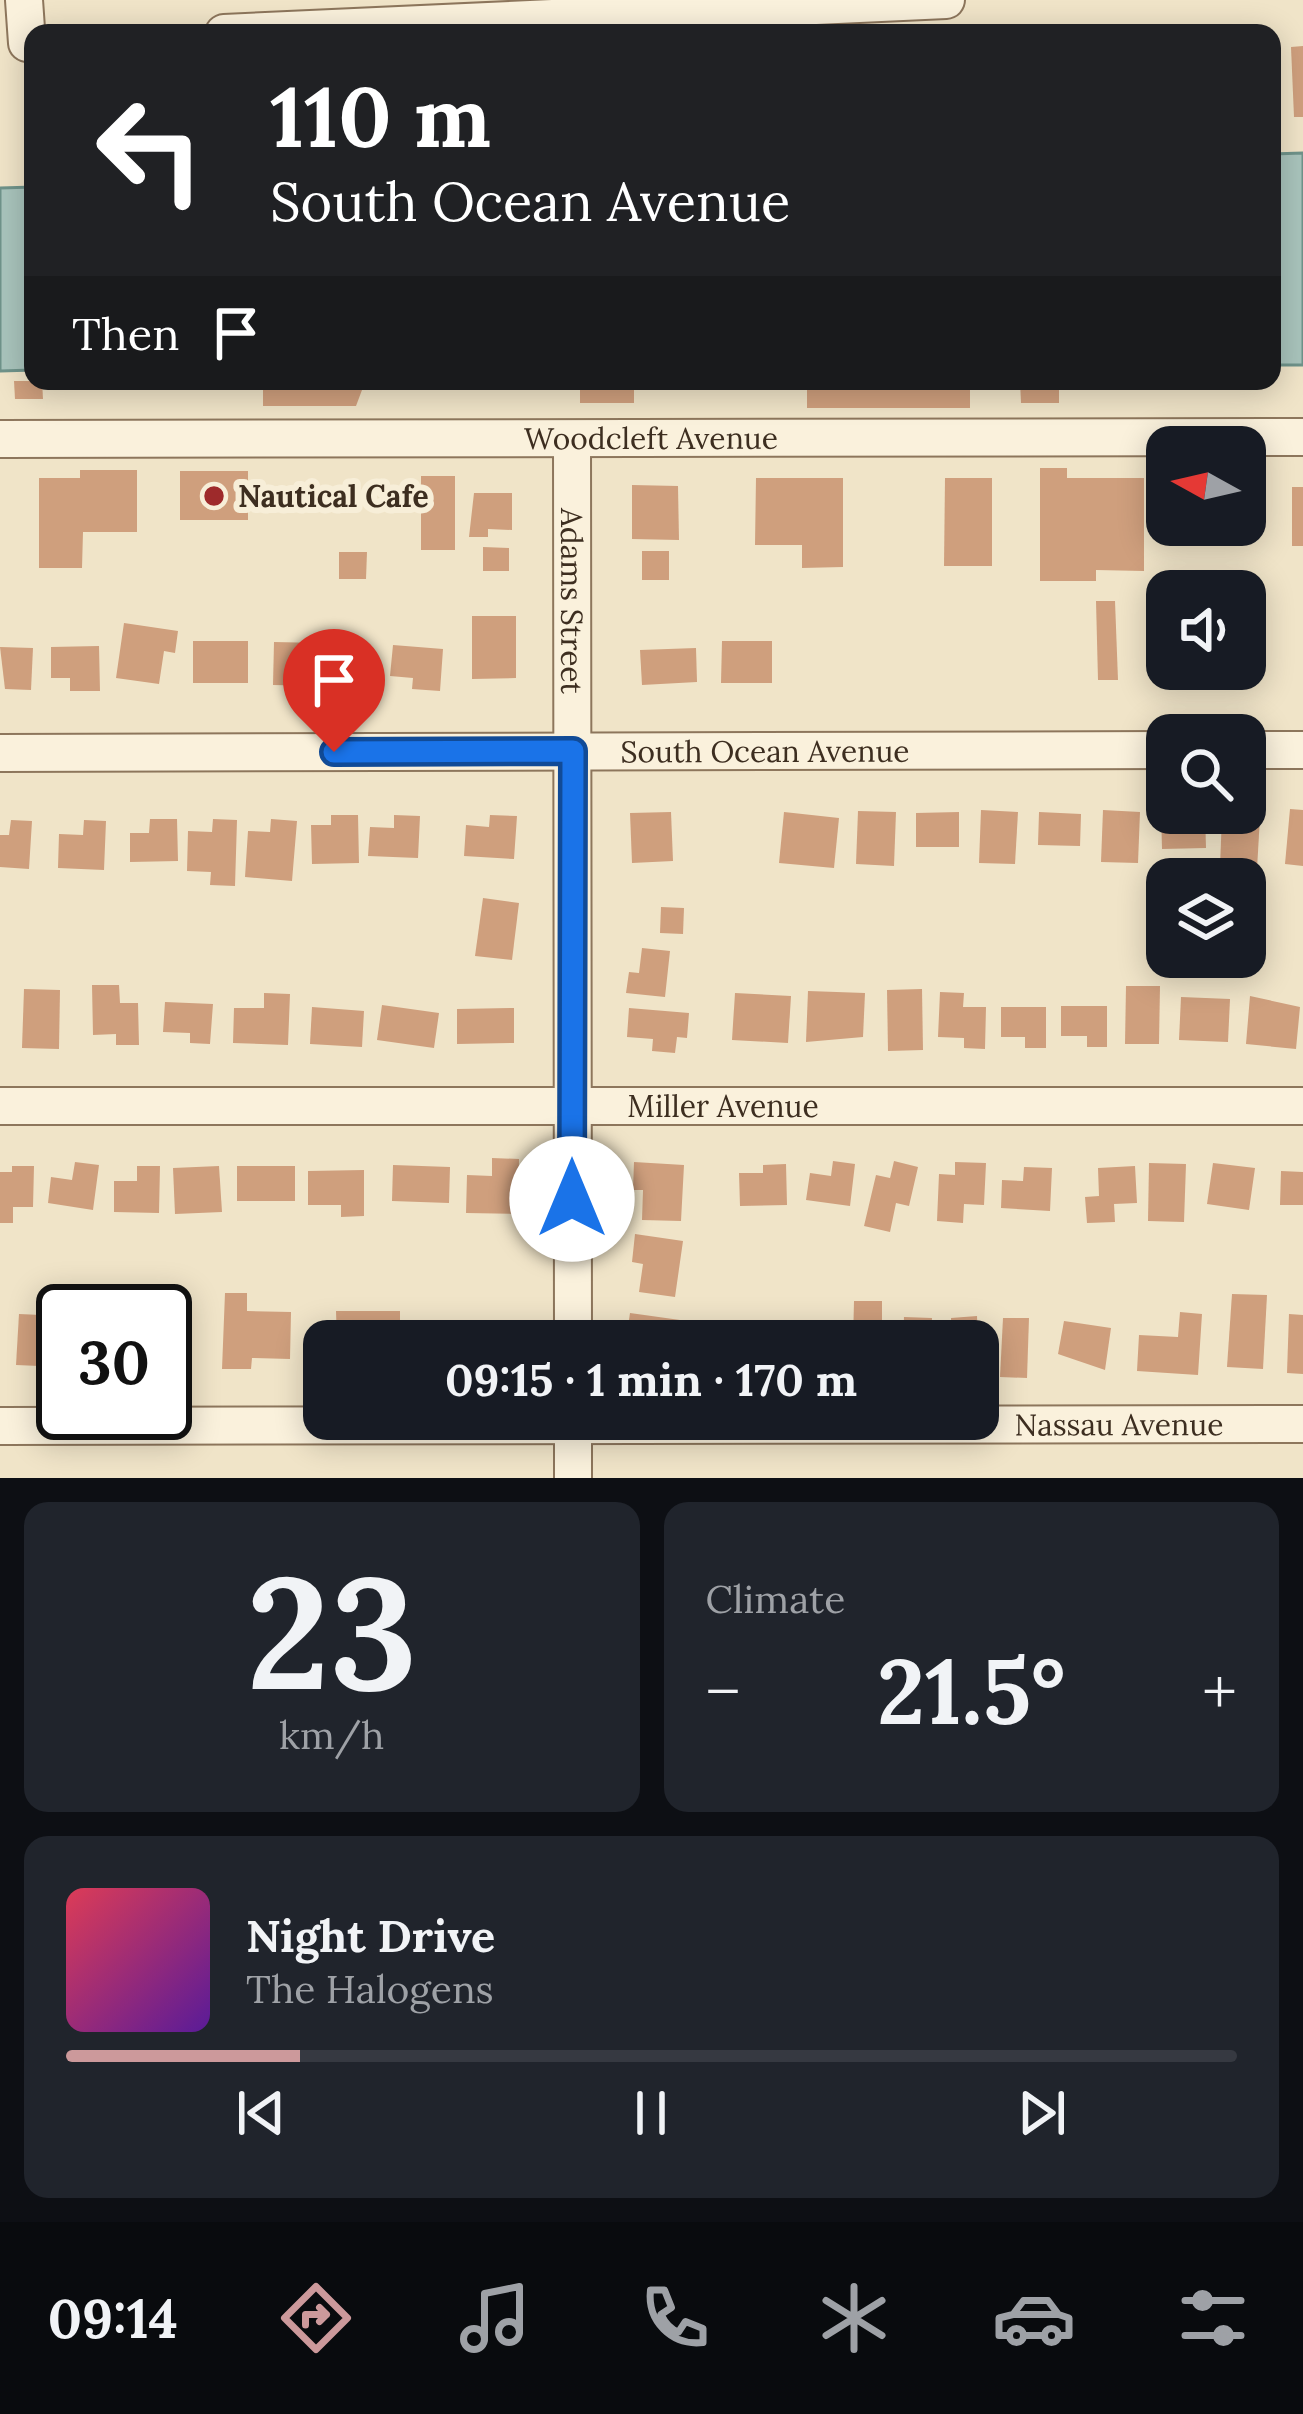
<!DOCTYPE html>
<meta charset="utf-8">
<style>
body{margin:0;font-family:Lora,serif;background:#20242c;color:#f1f3f6;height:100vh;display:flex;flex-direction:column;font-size:45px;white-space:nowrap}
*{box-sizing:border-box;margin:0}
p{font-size:39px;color:#9ea1a6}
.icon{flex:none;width:66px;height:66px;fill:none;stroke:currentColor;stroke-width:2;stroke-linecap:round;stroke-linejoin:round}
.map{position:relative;height:1478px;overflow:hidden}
.panel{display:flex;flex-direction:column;gap:24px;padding:24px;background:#0d0f14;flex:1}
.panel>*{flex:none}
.hud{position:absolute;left:24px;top:24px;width:1257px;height:366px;border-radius:24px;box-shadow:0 6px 30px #0003;background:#202124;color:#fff;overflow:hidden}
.needle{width:78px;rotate:278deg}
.controls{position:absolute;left:1146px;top:426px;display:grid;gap:24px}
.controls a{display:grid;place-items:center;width:120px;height:120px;border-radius:24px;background:#171b24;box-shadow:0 6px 30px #0003;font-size:60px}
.speed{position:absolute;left:36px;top:1284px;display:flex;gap:24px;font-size:60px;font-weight:700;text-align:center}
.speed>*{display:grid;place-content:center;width:156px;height:156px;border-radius:50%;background:#171b24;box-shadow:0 6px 30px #0003;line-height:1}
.speed .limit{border:6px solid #111;border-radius:18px;background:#fff;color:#111}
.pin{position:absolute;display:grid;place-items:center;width:102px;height:102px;color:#fff;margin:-123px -51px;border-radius:50% 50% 50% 0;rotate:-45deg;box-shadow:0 0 12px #0007}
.pin .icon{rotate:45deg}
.me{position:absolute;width:132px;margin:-66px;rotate:0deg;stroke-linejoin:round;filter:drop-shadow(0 0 9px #0008)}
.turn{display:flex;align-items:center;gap:42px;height:252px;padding:0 48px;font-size:54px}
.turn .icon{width:156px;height:156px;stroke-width:2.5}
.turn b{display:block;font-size:84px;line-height:102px}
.then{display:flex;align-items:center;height:114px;padding:0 48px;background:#0003;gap:24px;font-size:45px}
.big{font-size:90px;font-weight:700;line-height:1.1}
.panel .widget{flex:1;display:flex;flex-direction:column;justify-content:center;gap:18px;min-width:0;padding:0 42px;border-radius:24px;background:#20242c}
.panel .dial{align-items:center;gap:0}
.dial b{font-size:156px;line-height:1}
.song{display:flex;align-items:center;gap:36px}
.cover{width:144px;height:144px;border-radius:18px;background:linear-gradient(135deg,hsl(350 70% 55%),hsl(270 70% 35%))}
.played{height:12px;border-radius:6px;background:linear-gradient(90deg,#cc999b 20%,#363941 20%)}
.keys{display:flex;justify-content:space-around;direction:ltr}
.heat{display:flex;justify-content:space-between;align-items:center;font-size:66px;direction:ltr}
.panel .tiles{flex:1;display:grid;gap:24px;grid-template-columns:1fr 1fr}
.widget:last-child{grid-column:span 2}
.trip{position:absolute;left:303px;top:1320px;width:696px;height:120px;border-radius:24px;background:#171b24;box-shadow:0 6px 30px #0003;font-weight:700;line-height:120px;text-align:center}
.tabs{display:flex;height:192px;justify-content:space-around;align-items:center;background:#090b0e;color:#9ea1a6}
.tabs .icon{width:84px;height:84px}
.tabs .active{color:#cc999b}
.tabs b{font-size:54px;color:#f1f3f6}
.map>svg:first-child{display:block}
.water{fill:#a9c4bc;stroke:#6f938a;stroke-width:3}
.building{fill:#cf9f7d}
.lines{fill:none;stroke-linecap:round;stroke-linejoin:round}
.minor-casing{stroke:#8d765c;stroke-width:40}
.minor{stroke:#faf1dc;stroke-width:36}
.route-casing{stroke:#114b97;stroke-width:30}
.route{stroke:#1a73e8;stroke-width:21}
.poi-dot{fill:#9e2a2b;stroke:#f7eed8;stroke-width:4.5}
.labels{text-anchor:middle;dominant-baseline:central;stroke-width:12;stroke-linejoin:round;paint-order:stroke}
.street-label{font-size:30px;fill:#3d2e20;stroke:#f7eed8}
.poi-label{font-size:30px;font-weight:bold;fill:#3d2e20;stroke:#f7eed8;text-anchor:start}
</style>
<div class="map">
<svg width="1303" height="1478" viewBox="0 0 1303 1478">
<rect width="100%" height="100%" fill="#f0e4c8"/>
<g class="water">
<polygon points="1303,153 1303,365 1272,365 1272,154"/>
<polygon points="33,187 33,370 0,371 0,188"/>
</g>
<g class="building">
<polygon points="1303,46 1303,117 1294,117 1291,47"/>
<polygon points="14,381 42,381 43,399 15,399"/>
<polygon points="336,381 365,382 356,406 263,406 263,384"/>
<polygon points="604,381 634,381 634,403 580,403 580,386 604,385"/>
<rect x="807" y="381" width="163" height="27"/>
<polygon points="1020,381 1059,381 1059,403 1021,403"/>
<polygon points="1040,468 1067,468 1067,478 1144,478 1144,571 1096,570 1096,581 1040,581"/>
<polygon points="80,470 137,470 137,532 83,532 82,568 39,568 39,478 80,478"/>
<rect x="180" y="471" width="68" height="49"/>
<rect x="421" y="476" width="34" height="74"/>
<polygon points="756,478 843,478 843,567 802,568 802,545 755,545"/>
<polygon points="945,478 992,478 992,566 944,566"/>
<polygon points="632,485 678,486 679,540 632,539"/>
<rect x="1292" y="487" width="11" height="59"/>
<polygon points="474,493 512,493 512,530 488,529 488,537 469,537"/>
<polygon points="483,547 509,548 509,571 483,571"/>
<rect x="642" y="551" width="27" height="29"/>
<polygon points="339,552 367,552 366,579 339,579"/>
<polygon points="1096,601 1115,601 1118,680 1098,680"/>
<polygon points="472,616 516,616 516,678 472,679"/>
<polygon points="124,623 178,631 175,653 164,651 159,684 116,678"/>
<rect x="193" y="641" width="55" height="42"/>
<polygon points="722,641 772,641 772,683 721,683"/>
<polygon points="274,642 321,643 320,686 273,685"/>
<polygon points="393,645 443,649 440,691 412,689 413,678 390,676"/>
<polygon points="99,646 100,691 70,691 70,678 51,678 51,647"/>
<polygon points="0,647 33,648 31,690 5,689"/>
<polygon points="696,648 697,682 642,685 640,650"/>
<polygon points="328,651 375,656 371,697 346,694 347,682 325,680"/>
<polygon points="1290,809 1303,810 1303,866 1285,864"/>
<polygon points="981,810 1018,812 1015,864 979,863"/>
<polygon points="1103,810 1140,812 1138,863 1101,862"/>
<polygon points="858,811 896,812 894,866 856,864"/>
<polygon points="1161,811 1205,813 1206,848 1162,849"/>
<polygon points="671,812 673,861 632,863 630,813"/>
<polygon points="784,812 839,818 834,868 779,863"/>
<polygon points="959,812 959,847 916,847 916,813"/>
<polygon points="1039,812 1081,814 1080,846 1038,845"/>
<polygon points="331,815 358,815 359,863 312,864 311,825 331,825"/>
<polygon points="394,815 420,816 418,858 368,856 370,827 394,828"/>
<polygon points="490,815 517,816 514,859 464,856 466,825 489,827"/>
<polygon points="1222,815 1260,817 1257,869 1220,867"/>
<polygon points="150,819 177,819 178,861 130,862 130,833 149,833"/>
<polygon points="213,819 237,820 235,886 210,885 211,872 187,871 188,831 212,832"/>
<polygon points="271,819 297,821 292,881 245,877 248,831 270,832"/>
<polygon points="11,820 32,821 29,869 0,867 0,835 9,835"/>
<polygon points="84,820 106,821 104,870 58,868 59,834 83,835"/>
<polygon points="483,898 519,903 512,960 475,956"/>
<polygon points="661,907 684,908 683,934 660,933"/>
<polygon points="642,948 670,951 665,997 626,993 629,972 639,973"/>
<polygon points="92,985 119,985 120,1003 138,1003 139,1045 116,1045 116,1034 93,1035"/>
<polygon points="1126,986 1160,986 1159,1044 1125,1044"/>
<polygon points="24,989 60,990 59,1049 22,1048"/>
<polygon points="922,989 923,1050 888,1051 887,990"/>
<polygon points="808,991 865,993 863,1037 806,1042"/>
<polygon points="940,992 964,993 963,1007 986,1007 985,1049 964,1048 964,1038 938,1037"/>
<polygon points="264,993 290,994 288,1045 233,1043 234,1008 264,1008"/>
<polygon points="735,993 791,996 788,1043 732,1040"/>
<polygon points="1250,996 1300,1007 1296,1049 1246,1044"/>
<polygon points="1181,997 1230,999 1228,1042 1179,1040"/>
<polygon points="165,1002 213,1004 210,1044 190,1043 190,1033 163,1032"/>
<polygon points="382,1005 439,1013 434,1048 377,1040"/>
<polygon points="1061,1006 1107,1006 1107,1047 1087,1047 1087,1036 1061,1036"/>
<polygon points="312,1007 364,1011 362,1047 310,1044"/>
<polygon points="1001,1007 1046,1007 1046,1048 1025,1048 1025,1037 1001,1037"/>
<polygon points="514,1008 514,1043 457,1044 457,1009"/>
<polygon points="629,1008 689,1013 687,1038 677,1037 675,1053 652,1051 653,1039 627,1037"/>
<polygon points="492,1158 519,1159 518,1214 466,1213 467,1175 492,1176"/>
<polygon points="833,1161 855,1164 850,1206 806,1200 810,1173 831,1176"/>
<polygon points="894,1161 918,1167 909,1206 896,1203 890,1232 864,1226 876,1175 890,1178"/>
<polygon points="75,1162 99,1165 93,1210 48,1203 51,1177 72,1180"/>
<polygon points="634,1162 684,1165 681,1221 642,1220 643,1190 633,1190"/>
<polygon points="955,1162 986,1163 984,1205 964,1204 963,1223 937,1221 939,1174 955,1175"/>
<polygon points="1149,1163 1186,1164 1184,1222 1148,1221"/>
<polygon points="1213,1163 1255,1168 1249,1210 1207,1204"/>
<polygon points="786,1164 787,1205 740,1206 739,1173 763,1173 763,1165"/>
<polygon points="393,1165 450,1167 449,1203 392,1201"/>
<polygon points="12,1166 34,1166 33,1207 13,1207 13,1223 0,1223 0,1172 12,1172"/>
<polygon points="137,1166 160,1166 159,1213 114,1212 114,1181 137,1181"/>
<polygon points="219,1166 222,1212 175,1214 173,1168"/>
<rect x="237" y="1166" width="58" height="35"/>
<polygon points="1135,1166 1137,1203 1114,1204 1115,1222 1087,1223 1085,1197 1099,1196 1098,1168"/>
<polygon points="1024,1167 1052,1168 1050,1211 1001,1208 1002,1180 1023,1181"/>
<polygon points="364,1170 364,1216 341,1217 341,1205 308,1205 308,1171"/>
<polygon points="1281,1171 1303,1172 1303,1205 1280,1205"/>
<polygon points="635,1234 683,1241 675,1297 639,1292 643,1264 632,1262"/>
<polygon points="225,1293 247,1293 247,1311 291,1312 290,1359 252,1358 251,1369 222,1369"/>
<polygon points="1232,1294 1267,1295 1263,1369 1227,1367"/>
<polygon points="854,1301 882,1301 882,1341 853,1341"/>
<polygon points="336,1311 400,1311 400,1321 414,1321 414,1341 337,1341"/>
<polygon points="1180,1312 1202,1314 1198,1375 1137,1371 1139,1335 1178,1337"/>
<polygon points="165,1313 183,1313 184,1363 165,1363"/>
<polygon points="630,1313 680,1320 677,1341 626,1341"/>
<polygon points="19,1314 63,1316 63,1367 16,1365"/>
<polygon points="1289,1314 1303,1315 1303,1374 1287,1373"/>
<polygon points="977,1316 978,1341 952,1341 951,1318"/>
<polygon points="904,1317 932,1318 931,1341 903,1341"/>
<polygon points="1003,1318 1029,1318 1027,1378 1000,1377"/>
<polygon points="467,1320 512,1322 511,1341 466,1341"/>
<polygon points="1064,1321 1111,1328 1105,1370 1058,1354"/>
<polygon points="805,1322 831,1324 829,1341 804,1341"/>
<polygon points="791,1323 792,1341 745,1341 744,1325"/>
</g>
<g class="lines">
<g class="minor-casing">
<g id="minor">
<polyline points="24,0 27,43"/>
<polyline points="224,33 946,0"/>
<path id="s1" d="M0,439L1303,437"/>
<path id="s2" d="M572,439L573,1341"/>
<polyline points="1245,750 1303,750"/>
<path id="s3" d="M0,753L1167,750"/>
<path id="s4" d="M0,1106H1303"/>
<polyline points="573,1419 573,1478"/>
<path id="s5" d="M0,1426L1303,1424"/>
</g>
</g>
<use href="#minor" class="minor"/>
</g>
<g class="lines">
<g class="route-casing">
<polyline id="route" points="334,752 573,751 572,1199"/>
</g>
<use href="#route" class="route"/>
</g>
<circle class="poi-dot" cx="214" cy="496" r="12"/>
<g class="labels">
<g class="street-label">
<text stroke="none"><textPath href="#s1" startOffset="651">Woodcleft Avenue</textPath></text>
<text stroke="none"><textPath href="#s2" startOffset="162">Adams Street</textPath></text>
<text stroke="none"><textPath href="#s3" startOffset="765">South Ocean Avenue</textPath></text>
<text stroke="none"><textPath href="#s4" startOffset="723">Miller Avenue</textPath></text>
<text stroke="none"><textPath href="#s5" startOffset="1119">Nassau Avenue</textPath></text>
</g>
<g class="poi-label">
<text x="238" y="496">Nautical Cafe</text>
</g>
</g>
</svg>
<div class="controls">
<a><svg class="needle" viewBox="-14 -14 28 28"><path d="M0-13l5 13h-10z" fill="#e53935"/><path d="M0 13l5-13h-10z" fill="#9ea1a6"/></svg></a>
<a><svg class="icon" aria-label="sound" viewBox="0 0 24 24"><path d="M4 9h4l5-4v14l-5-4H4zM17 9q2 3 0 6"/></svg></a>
<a><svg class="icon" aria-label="search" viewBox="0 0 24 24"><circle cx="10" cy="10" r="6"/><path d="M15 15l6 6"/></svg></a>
<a><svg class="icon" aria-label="layers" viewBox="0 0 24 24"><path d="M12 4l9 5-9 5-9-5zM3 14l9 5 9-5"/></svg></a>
</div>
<div class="speed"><div class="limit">30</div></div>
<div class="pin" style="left:334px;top:752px;background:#d93025"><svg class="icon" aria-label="arrive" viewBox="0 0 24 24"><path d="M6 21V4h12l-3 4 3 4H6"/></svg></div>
<svg class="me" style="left:572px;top:1199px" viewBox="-20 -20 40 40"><circle r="19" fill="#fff"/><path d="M0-13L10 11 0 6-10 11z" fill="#1a73e8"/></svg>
<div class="trip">09:15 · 1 min · 170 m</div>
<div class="hud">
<div class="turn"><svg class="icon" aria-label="left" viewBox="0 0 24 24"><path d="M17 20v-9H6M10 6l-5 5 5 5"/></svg><div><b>110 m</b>South Ocean Avenue</div></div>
<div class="then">Then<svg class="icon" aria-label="arrive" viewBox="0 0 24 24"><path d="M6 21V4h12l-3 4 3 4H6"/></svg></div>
</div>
</div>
<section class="panel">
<div class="tiles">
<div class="widget dial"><b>23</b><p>km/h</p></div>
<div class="widget"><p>Climate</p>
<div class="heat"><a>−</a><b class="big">21.5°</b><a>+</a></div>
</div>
<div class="widget">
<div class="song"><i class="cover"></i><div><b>Night Drive</b><p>The Halogens</p></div></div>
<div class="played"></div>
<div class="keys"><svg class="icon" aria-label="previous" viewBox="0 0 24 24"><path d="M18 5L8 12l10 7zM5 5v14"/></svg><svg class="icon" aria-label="pause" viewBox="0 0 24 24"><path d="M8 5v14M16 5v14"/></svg><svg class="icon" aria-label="next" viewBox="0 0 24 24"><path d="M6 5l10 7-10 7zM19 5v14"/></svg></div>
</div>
</div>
</section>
<nav class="tabs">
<b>09:14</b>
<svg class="icon active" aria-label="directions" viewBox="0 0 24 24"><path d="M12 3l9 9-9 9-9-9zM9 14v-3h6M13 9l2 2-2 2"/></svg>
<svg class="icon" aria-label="music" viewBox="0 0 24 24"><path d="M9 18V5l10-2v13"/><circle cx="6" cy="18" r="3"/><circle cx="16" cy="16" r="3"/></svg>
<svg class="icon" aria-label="phone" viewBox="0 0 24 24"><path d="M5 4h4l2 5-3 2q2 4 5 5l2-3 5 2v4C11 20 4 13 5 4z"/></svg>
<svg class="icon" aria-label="climate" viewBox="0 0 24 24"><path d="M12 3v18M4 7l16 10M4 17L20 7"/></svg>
<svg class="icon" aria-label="car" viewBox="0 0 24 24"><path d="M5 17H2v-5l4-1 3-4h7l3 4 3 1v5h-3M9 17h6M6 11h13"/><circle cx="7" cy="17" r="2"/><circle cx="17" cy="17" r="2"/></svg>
<svg class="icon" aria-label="filters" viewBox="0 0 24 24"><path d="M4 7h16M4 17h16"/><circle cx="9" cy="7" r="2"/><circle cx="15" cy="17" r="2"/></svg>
</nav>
